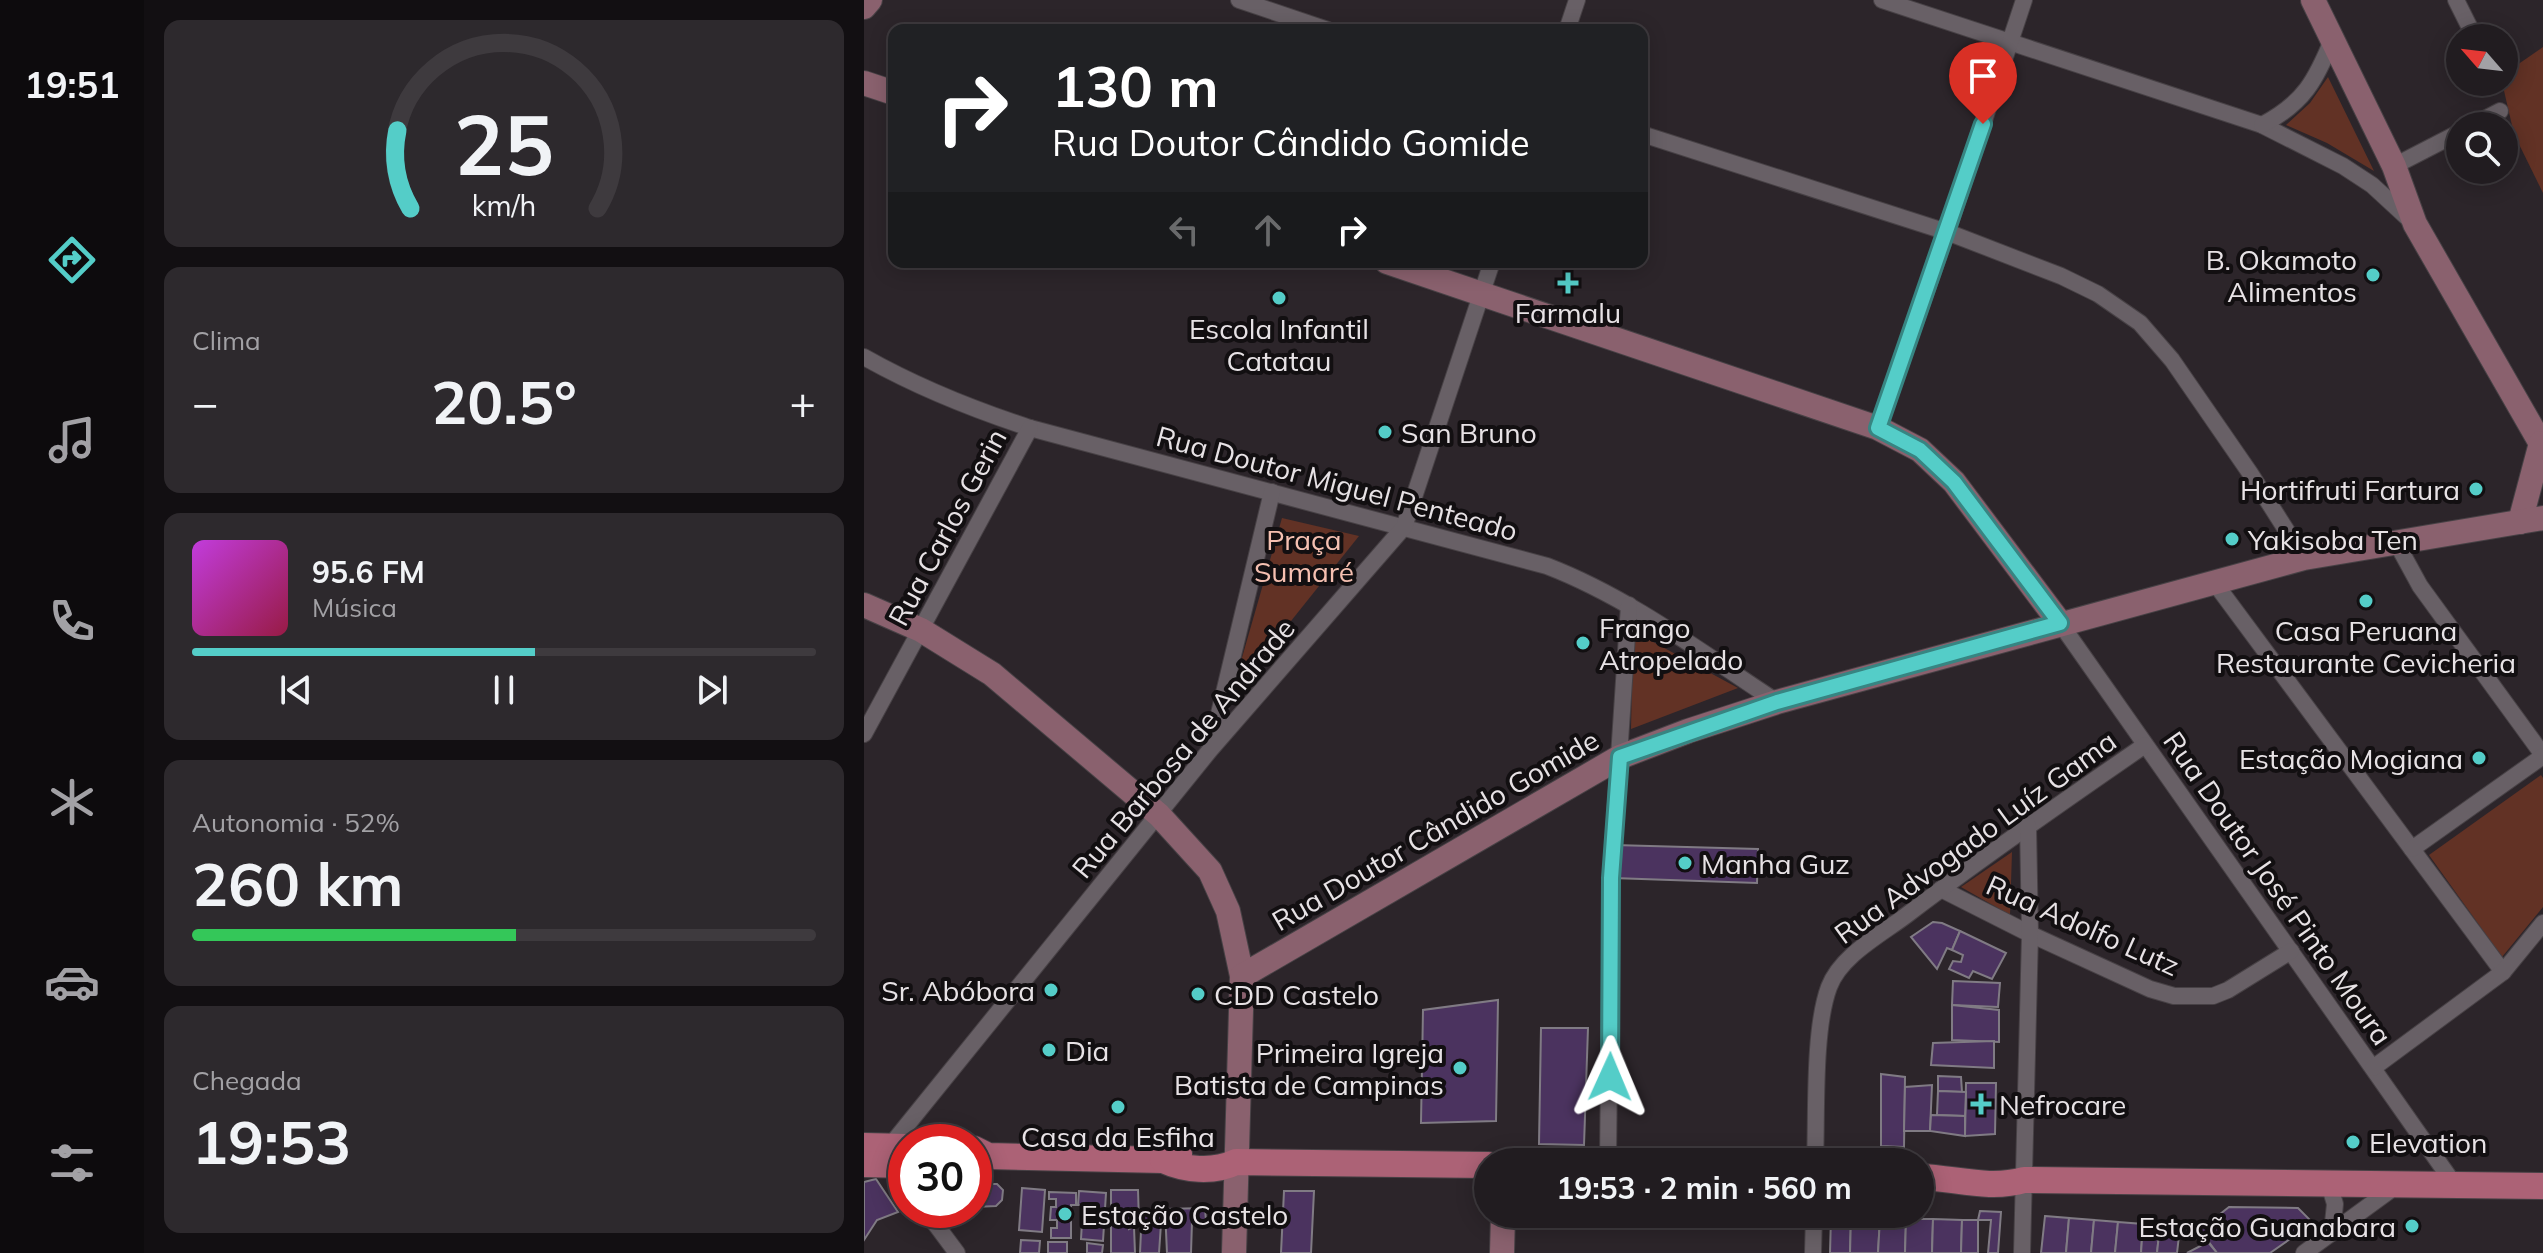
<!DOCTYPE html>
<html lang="pt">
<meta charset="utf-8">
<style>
body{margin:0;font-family:Mulish,sans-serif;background:#2d292d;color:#f1f3f6;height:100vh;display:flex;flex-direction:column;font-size:30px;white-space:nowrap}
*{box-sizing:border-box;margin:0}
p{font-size:26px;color:#a2a1a5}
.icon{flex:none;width:44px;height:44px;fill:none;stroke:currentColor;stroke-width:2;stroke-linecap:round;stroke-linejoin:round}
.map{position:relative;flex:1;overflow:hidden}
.panel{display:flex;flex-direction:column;gap:20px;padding:20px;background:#120f12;width:720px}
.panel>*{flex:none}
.top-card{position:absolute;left:24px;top:24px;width:760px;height:244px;border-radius:16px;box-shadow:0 4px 20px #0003,0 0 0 2px #3e3a3e;background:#202124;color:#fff;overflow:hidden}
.needle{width:52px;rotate:298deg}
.fabs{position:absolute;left:1582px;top:24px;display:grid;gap:16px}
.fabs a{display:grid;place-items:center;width:72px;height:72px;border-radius:50%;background:#211c20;box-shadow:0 4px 20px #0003,0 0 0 2px #3e3a3e;font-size:40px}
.speed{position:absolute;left:24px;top:1124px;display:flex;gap:16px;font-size:40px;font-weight:700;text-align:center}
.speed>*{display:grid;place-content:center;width:104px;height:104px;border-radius:50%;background:#211c20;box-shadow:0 4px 20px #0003,0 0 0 2px #3e3a3e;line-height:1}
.speed .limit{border:12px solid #d22;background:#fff;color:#111}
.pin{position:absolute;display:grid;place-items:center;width:68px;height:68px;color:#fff;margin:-82px -34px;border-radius:50% 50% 50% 0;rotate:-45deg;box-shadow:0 0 8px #0007}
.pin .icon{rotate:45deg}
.me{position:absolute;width:88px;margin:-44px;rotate:1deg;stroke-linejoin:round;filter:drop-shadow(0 0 6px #0008)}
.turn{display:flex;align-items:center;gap:28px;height:168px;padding:0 32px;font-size:36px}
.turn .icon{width:104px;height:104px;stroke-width:2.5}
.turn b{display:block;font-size:56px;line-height:68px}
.lanes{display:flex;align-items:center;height:76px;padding:0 32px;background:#0003;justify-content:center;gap:40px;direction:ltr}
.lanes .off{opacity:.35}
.big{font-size:60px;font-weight:700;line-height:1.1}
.panel .widget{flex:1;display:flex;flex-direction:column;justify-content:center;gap:12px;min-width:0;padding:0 28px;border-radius:16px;background:#2d292d}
.panel .dial{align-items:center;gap:0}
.dial svg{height:208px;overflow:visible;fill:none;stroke:#3e3a3e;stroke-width:7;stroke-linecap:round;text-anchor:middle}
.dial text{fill:#f1f3f6;stroke:none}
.song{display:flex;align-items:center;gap:24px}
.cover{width:96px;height:96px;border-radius:12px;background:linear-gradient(135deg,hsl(290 70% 55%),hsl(340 70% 35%))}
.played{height:8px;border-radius:4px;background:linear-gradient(90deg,#54cdc8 55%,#3e3a3e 55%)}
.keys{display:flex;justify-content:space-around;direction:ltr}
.heat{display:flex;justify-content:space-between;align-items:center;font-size:44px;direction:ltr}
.charge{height:12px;border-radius:6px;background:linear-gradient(90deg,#34c759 52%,#3e3a3e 0)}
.trip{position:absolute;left:610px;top:1148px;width:460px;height:80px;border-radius:40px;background:#211c20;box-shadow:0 4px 20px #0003,0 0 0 2px #3e3a3e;font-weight:700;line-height:80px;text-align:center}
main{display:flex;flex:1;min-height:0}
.dock{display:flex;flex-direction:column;width:144px;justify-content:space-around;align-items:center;background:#0d0b0d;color:#a2a1a5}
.dock .icon{width:56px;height:56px}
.dock .current{color:#54cdc8}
.dock b{font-size:36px;color:#f1f3f6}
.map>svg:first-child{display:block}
.green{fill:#623225}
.building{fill:#4b335f;stroke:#807b84;stroke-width:2}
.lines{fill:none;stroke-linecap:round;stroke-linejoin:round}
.street-casing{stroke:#474145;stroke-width:18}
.secondary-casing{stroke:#474145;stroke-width:26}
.primary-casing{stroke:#474145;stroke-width:28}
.street{stroke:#686066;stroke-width:16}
.secondary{stroke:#8a616e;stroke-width:24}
.primary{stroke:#ac6276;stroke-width:26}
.route-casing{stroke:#378582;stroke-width:20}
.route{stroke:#54cdc8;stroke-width:14}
.poi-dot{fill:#54cdc8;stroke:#120f11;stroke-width:3}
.labels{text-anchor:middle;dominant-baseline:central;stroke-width:8;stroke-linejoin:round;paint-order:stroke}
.poi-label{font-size:28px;fill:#e7e2e5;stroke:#120f11;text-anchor:start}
.street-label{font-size:28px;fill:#e7e2e5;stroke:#120f11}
.park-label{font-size:28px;fill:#f5c0b1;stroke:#120f11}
</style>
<main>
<nav class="dock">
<b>19:51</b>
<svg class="icon current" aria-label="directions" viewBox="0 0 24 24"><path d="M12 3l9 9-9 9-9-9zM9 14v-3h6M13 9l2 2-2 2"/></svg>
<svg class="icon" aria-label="music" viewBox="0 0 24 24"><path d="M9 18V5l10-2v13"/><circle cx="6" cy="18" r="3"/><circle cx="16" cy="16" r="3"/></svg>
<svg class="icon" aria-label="phone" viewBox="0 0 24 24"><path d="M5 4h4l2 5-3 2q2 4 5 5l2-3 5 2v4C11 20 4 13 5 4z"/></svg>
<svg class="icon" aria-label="climate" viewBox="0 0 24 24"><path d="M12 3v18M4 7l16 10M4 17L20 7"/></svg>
<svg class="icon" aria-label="car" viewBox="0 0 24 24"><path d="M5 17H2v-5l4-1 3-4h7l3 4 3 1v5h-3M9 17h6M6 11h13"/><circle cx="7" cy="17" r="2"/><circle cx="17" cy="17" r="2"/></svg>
<svg class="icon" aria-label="filters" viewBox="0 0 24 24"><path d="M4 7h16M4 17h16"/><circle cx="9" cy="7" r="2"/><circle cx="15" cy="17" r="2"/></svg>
</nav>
<section class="panel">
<div class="widget dial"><svg viewBox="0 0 100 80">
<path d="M14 69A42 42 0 1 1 86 69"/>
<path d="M14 69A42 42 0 0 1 9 39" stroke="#54cdc8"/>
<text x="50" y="56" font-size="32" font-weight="700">25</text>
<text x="50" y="72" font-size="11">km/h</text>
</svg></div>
<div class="widget"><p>Clima</p>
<div class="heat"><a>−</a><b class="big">20.5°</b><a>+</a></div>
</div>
<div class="widget">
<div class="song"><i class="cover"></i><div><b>95.6 FM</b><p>Música</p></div></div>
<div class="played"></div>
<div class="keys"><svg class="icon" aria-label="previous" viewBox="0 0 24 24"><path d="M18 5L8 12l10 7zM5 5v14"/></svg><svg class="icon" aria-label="pause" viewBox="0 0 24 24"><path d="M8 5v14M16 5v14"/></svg><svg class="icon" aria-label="next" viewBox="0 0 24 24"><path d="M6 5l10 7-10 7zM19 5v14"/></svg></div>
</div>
<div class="widget"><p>Autonomia · 52%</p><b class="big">260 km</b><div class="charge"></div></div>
<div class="widget"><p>Chegada</p><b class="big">19:53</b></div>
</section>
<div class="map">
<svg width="1679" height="1253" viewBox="0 0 1679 1253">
<rect width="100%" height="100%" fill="#2c252a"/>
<g class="green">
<polygon points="1679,47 1679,193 1650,134 1638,82 1640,74"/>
<polygon points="1464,77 1510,171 1463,143 1422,125 1446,103"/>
<polygon points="418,518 495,536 367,696"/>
<polygon points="769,631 874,688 767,729"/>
<polygon points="1677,775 1679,778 1679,907 1638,957 1565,855"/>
<polygon points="1148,852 1146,915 1097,887"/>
</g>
<g class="building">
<polygon points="750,845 894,849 893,883 749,878"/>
<polygon points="1069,922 1078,923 1096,931 1088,950 1083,948 1073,969 1047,937"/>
<polygon points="1096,931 1142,953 1128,979 1109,971 1105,978 1085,969 1089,961 1097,962 1099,955 1088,950"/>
<polygon points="1089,981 1136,983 1134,1007 1088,1005"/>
<polygon points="634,1000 632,1121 557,1123 559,1010"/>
<polygon points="1088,1005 1135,1010 1135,1042 1088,1040"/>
<polygon points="677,1028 724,1028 720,1145 675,1144"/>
<polygon points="1130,1041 1130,1068 1067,1065 1069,1043"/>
<polygon points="1017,1074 1041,1077 1040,1147 1017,1146"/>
<polygon points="1074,1076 1097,1077 1098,1092 1074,1091"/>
<polygon points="1102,1083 1132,1083 1131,1134 1101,1136"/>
<polygon points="1068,1085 1066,1131 1040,1131 1041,1087"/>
<polygon points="1074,1091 1102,1092 1101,1116 1073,1115"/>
<polygon points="1067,1115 1101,1116 1101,1136 1066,1131"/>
<polygon points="12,1179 34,1212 13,1220 0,1240 0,1182"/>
<polygon points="110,1184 133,1184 139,1190 138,1200 132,1206 110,1207"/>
<polygon points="158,1188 181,1190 178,1232 155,1230"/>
<polygon points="247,1190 274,1190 275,1222 265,1222 265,1229 270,1227 271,1253 247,1253"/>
<polygon points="215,1191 242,1193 239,1241 217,1239 219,1205 214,1205"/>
<polygon points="420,1191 450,1191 447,1253 417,1253"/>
<polygon points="185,1192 212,1193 212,1205 207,1205 207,1238 187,1238 187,1228 193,1228 193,1220 186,1220 187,1207 192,1207 192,1199 185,1199"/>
<polygon points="1365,1207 1434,1208 1449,1223 1406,1253 1353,1253 1336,1230"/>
<polygon points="341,1208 342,1221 328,1221 327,1253 303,1253 301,1209"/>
<polygon points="278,1209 298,1209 295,1253 276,1253"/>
<polygon points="1116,1211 1137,1212 1134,1253 1124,1253 1127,1220 1114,1220"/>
<polygon points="1181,1216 1205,1218 1202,1253 1177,1253"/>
<polygon points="967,1217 987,1217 986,1253 966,1253"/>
<polygon points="987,1217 1016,1218 1014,1253 986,1253"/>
<polygon points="1016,1218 1042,1219 1041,1253 1014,1253"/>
<polygon points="1205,1218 1230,1220 1227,1253 1202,1253"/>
<polygon points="1042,1219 1069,1219 1068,1253 1041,1253"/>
<polygon points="1069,1219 1098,1220 1097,1253 1068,1253"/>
<polygon points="1098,1220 1114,1220 1114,1253 1097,1253"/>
<polygon points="1230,1220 1254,1222 1251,1253 1227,1253"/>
<polygon points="1254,1222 1279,1224 1277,1253 1251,1253"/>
<polygon points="1279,1224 1296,1225 1293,1253 1277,1253"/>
<polygon points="1296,1225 1316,1227 1313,1253 1293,1253"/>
<polygon points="157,1240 176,1241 175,1253 156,1253"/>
<rect x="184" y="1242" width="19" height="11"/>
<polygon points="1344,1242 1353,1253 1323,1253"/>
<polygon points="223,1243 239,1245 238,1253 223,1253"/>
</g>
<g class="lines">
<g class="street-casing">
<g id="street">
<polyline points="375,0 464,30"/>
<polyline points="1018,0 1398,125 1479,166 1508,185 1547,221"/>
<polyline points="1592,0 1611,38"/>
<polyline points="703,30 713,0"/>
<path d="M1398,125C1440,103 1452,80 1469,38"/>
<polyline points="1607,126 1636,111"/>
<polyline points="778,134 1083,232 1197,276 1234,294 1276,323 1308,360 1386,473 1440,558"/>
<polyline points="1530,166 1596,132"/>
<path d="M0,357C53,387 108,409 166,428L683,566C766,598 838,653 913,702"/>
<polyline points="1014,428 1083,232 1160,0"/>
<polyline points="1532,542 1556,586 1679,755"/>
<polyline points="1350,582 1639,972"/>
<polyline points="1196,623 1590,1184"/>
<polyline points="0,734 166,428"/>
<polyline points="347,747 408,492"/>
<polyline points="1548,849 1679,756"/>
<polyline points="1077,889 1166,934 1286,989 1310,996 1349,996 1364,990 1427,951"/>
<polyline points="1509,1068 1639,972 1679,923"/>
<polyline points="26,1146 346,750 540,527 628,262"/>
<polyline points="744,1162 747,878 765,605"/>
<path d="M951,1162C953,1114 949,1030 965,987C977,955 1018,934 1044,914C1122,855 1201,800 1281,745"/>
<polyline points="1465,1184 1471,1204 1468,1233"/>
<polyline points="61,1210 93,1253"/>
<polyline points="949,1253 950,1214"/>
<polyline points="1158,1253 1166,934 1164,825"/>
<polyline points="1440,1253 1532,1186"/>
</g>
</g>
<g class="secondary-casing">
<g id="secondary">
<polyline points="1449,0 1530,166 1551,224 1679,447"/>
<polyline points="0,7 6,0"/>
<polyline points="0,83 30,93"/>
<polyline points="523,262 1014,428 1056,450 1090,482 1196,623"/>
<polyline points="1656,522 1677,443"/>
<polyline points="0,605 57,630 128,674 295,815 346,871 364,911 378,976 370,1253"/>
<polyline points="378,976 756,757 824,731 913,702 1440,558 1679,518"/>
<polyline points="638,1253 639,1214"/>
</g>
</g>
<g class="primary-casing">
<g id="primary">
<polyline points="0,1146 42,1147"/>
<polyline points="110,1149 124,1156 299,1160 315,1154"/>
<path d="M299,1160C321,1170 349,1173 372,1162L624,1165"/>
<polyline points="0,1164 42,1165"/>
<path d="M1056,1177C1091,1178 1125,1190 1160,1180L1679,1186"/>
</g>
</g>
<use href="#street" class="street"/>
<use href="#secondary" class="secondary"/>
<use href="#primary" class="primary"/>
</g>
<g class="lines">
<g class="route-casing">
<polyline id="route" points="746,1077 747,878 756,757 913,702 1196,623 1090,482 1056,450 1014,428 1119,124"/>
</g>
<use href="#route" class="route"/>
</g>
<g class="poi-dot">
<circle cx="1509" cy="275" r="8"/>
<path d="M700 271h8v8h8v8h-8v8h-8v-8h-8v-8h8z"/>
<circle cx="415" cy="298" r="8"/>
<circle cx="521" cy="432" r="8"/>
<circle cx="1612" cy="489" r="8"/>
<circle cx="1368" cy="539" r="8"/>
<circle cx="1502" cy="601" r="8"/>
<circle cx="719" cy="643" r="8"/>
<circle cx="1615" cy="758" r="8"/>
<circle cx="821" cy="863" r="8"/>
<circle cx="187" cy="990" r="8"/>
<circle cx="334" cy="994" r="8"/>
<circle cx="185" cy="1050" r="8"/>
<circle cx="596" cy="1068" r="8"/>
<path d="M1113 1092h8v8h8v8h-8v8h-8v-8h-8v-8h8z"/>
<circle cx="254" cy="1107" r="8"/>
<circle cx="1489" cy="1142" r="8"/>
<circle cx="201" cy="1214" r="8"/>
<circle cx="1548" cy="1226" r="8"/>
</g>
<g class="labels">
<g class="poi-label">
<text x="1493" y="259" text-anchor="end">B. Okamoto<tspan x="1493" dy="32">Alimentos</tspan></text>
<text x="704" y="312" text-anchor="middle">Farmalu</text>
<text x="415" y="328" text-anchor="middle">Escola Infantil<tspan x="415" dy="32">Catatau</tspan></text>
<text x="537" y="432">San Bruno</text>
<text x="1596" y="489" text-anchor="end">Hortifruti Fartura</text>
<text x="1384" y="539">Yakisoba Ten</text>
<text x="735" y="627">Frango<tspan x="735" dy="32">Atropelado</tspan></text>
<text x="1502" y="630" text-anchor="middle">Casa Peruana<tspan x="1502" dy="32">Restaurante Cevicheria</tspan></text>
<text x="1599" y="758" text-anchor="end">Estação Mogiana</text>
<text x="837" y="863">Manha Guz</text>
<text x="171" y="990" text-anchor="end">Sr. Abóbora</text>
<text x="350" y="994">CDD Castelo</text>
<text x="201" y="1050">Dia</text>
<text x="580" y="1052" text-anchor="end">Primeira Igreja<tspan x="580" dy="32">Batista de Campinas</tspan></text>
<text x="1135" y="1104">Nefrocare</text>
<text x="254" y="1136" text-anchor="middle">Casa da Esfiha</text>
<text x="1505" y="1142">Elevation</text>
<text x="217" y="1214">Estação Castelo</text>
<text x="1532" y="1226" text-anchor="end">Estação Guanabara</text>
</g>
<g class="street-label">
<text transform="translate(473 483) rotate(15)">Rua Doutor Miguel Penteado</text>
<text transform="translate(83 527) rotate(-62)">Rua Carlos Gerin</text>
<text transform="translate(319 748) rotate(-50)">Rua Barbosa de Andrade</text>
<text transform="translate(571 830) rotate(-30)">Rua Doutor Cândido Gomide</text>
<text transform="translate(1111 837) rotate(-36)">Rua Advogado Luíz Gama</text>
<text transform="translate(1414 888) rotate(55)">Rua Doutor José Pinto Moura</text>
<text transform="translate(1219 925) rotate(24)">Rua Adolfo Lutz</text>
</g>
<g class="park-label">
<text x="440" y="539">Praça<tspan x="440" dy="32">Sumaré</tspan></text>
</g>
</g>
</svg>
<div class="fabs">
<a><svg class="needle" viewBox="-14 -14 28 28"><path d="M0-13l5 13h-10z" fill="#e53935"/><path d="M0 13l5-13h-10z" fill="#a2a1a5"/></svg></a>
<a><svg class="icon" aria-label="search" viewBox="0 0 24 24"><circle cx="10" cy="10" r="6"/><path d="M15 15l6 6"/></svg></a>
</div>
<div class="speed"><div class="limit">30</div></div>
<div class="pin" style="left:1119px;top:124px;background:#d93025"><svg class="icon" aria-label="arrive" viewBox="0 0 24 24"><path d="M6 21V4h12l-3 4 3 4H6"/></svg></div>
<svg class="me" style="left:746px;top:1077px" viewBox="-20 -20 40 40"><path d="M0-17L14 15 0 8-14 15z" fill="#54cdc8" stroke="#fff" stroke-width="4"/></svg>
<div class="trip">19:53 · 2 min · 560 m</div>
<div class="top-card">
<div class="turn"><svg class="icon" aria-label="right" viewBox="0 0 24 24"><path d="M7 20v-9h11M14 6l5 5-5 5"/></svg><div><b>130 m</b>Rua Doutor Cândido Gomide</div></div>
<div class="lanes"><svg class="icon off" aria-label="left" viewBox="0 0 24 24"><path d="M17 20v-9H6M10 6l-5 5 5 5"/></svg><svg class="icon off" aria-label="ahead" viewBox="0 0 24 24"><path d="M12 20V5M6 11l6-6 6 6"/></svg><svg class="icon" aria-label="right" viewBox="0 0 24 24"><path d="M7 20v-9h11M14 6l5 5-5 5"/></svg></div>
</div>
</div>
</main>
